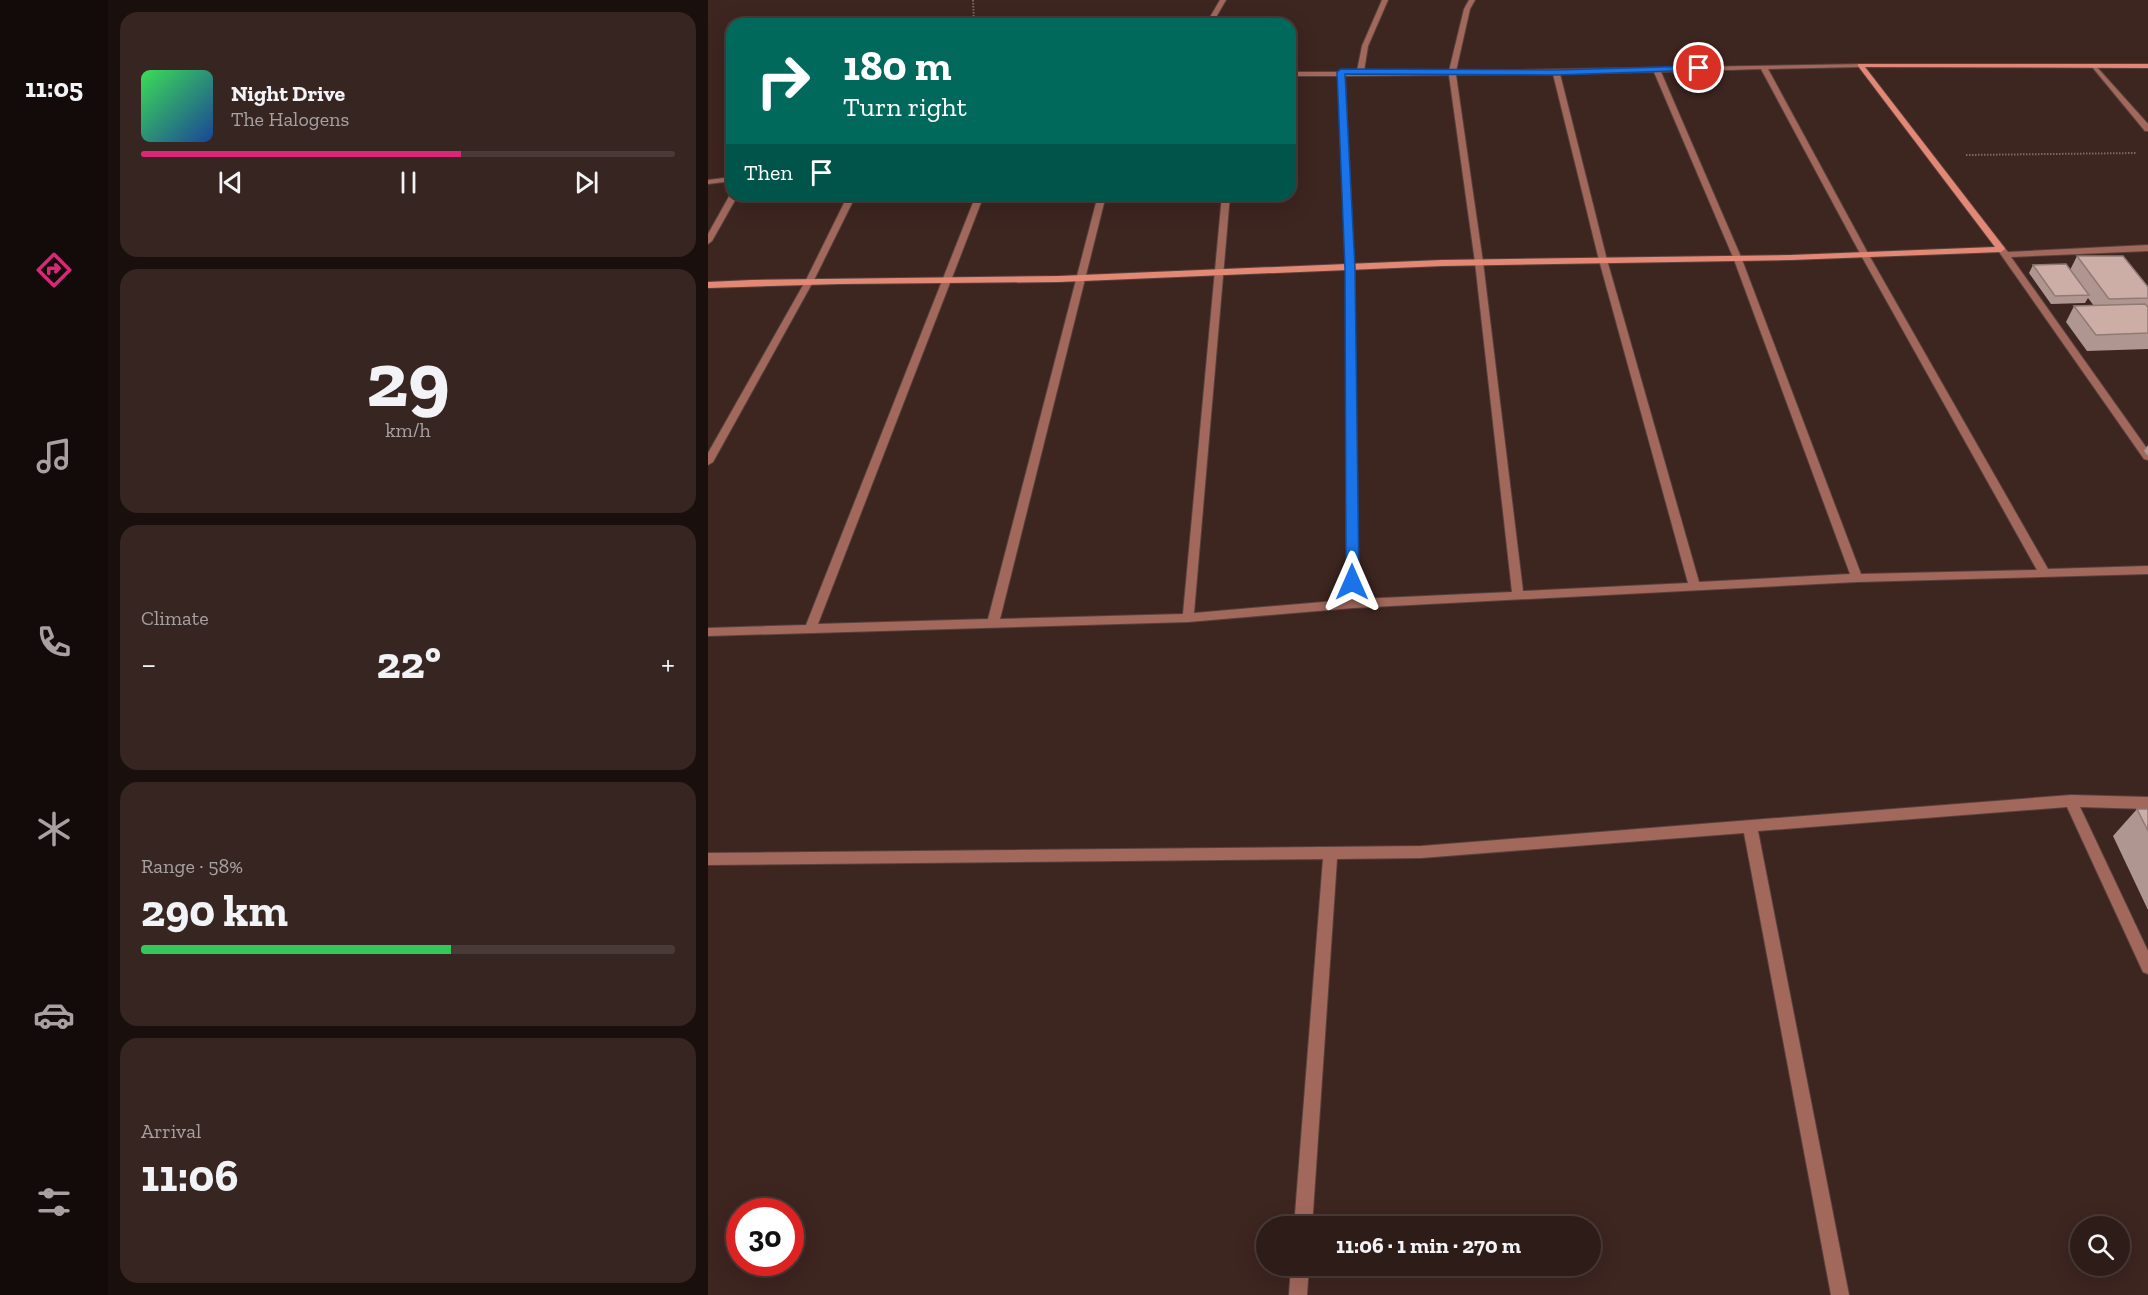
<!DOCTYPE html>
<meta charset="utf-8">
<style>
body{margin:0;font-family:"Zilla Slab",serif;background:#362521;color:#f1f3f6;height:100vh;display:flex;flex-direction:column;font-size:22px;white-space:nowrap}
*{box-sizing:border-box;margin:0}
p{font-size:20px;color:#a7a1a2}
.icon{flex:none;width:33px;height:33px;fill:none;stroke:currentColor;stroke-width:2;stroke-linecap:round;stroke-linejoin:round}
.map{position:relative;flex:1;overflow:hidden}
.side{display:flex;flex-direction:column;gap:12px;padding:12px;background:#190f0d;width:600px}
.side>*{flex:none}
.banner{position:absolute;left:18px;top:18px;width:570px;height:183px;border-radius:18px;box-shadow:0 6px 24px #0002,0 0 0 2px #493a37;background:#00695c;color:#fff;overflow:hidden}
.buttons{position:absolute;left:1362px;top:1216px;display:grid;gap:12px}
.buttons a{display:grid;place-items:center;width:60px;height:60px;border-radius:50%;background:#2e1c18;box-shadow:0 6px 24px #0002,0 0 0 2px #493a37;font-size:30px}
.speed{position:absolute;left:18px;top:1198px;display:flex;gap:12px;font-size:30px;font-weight:700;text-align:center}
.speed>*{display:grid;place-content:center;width:78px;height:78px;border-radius:50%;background:#2e1c18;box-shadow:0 6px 24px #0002,0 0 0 2px #493a37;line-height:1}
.speed .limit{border:9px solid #d22;background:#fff;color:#111}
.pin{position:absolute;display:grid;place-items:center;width:51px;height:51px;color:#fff;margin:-26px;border:3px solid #fff;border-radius:50%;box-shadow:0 2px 6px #0007}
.me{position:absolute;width:66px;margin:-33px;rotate:0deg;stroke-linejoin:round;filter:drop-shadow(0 0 4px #0008)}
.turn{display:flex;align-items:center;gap:21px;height:126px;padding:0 18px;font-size:27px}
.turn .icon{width:78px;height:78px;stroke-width:2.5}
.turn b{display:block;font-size:42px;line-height:51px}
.then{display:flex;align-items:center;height:57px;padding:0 18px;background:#0003;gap:12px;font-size:22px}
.big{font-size:45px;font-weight:700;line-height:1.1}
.side .card{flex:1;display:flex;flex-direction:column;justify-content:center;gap:9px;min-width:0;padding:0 21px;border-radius:18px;background:#362521}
.side .dial{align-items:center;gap:0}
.dial b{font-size:78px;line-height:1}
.song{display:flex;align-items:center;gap:18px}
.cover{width:72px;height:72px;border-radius:9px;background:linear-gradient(135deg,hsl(130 70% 55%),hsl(220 70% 35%))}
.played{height:6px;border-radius:3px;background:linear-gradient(90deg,#db2777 60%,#493a37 60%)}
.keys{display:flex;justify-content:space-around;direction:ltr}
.heat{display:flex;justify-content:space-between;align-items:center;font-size:33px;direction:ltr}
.charge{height:9px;border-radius:4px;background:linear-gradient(90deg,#34c759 58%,#493a37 0)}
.trip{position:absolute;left:548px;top:1216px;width:345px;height:60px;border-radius:30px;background:#2e1c18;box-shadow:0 6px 24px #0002,0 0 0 2px #493a37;font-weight:700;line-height:60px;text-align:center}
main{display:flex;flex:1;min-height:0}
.tab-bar{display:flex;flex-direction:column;width:108px;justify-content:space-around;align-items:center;background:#120b0a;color:#a7a1a2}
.tab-bar .icon{width:42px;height:42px}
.tab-bar .current{color:#db2777}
.tab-bar b{font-size:27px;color:#f1f3f6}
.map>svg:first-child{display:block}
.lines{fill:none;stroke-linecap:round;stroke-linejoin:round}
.street-casing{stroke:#58413d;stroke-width:2}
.secondary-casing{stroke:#58413d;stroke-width:2}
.path{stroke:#7d6864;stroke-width:2;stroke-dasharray:1.5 1.5;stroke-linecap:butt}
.street{fill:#a2685c;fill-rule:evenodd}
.secondary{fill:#e48876;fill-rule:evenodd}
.wall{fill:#b09690}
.building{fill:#cdaea7;stroke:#907a75;stroke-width:1.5}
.route{fill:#1a73e8;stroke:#114b97;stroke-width:1.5}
</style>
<main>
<nav class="tab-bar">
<b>11:05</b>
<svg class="icon current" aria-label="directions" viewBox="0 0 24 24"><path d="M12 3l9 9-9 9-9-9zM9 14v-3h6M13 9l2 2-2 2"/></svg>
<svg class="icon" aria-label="music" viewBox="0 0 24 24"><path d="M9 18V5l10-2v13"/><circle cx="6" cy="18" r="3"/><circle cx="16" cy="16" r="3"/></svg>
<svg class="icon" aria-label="phone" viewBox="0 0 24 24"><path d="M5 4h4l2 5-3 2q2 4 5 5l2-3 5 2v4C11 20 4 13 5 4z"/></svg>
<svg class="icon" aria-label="climate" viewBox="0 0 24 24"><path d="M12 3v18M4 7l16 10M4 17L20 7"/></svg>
<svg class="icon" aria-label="car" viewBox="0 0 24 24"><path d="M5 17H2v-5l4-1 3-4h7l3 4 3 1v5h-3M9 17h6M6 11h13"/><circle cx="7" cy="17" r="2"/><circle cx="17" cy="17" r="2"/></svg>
<svg class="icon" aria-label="filters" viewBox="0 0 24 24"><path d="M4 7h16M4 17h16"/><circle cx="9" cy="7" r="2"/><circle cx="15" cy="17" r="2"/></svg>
</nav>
<section class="side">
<div class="card">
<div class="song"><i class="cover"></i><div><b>Night Drive</b><p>The Halogens</p></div></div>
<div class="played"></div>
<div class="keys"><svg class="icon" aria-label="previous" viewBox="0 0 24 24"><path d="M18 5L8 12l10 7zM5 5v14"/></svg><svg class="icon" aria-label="pause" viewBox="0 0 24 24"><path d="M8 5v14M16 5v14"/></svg><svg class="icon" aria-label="next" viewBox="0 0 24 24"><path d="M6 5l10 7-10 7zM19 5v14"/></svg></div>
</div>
<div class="card dial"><b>29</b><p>km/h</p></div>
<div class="card"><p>Climate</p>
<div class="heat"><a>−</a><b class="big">22°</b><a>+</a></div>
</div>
<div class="card"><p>Range · 58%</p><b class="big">290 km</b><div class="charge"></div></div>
<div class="card"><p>Arrival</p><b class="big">11:06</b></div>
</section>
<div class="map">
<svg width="1440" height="1295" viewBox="0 0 1440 1295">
<rect width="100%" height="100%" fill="#3d2520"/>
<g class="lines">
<g class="street-casing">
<g id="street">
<polygon points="512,0 518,0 504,24 498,24"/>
<path d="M674,0H680L660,46L656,71H741L756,9L761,0H767L762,9L748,71L1154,64L1155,65L1152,67L1060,69L1162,257L1340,569L1440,566V574L1149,582L645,608L480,622L0,636V628L98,625L268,195H276L110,624L280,619L390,195H398L292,619L475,614L514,195H522L486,613L639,600L638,268L630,76H582V72H630L633,70L649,71L654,46ZM1053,69L1154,257L1329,570L1153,574L1033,257L953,72ZM946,72L1025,257L1142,574L991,582L899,260L852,74ZM845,74L891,260L980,583L815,591L775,262L748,75ZM741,75L767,262L804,592L651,599L646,268L637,76Z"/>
<polygon points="1387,65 1440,124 1440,131 1437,131 1385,68 1384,67"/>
<polygon points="24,177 24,181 0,184 0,180"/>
<polygon points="23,193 30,195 4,241 0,244 0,234"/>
<polygon points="140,195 148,195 106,280 5,462 0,465 0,453 98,280"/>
<polygon points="1440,245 1440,251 1303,257 1440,450 1440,460 1436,459 1289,249 1296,247 1300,252"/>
<polygon points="1363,795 1440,797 1440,809 1372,807 1440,951 1440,974 1435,972 1359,807 1050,831 1141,1295 1123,1295 1036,833 713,858 629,859 604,1227 586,1227 615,859 0,865 0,853 713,846"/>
<polygon points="583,1266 601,1266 599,1295 581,1295"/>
</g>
</g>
<g class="secondary-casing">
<polygon id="secondary" points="1150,64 1440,64 1440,68 1157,67 1296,247 1297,249 1293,252 1083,260 734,266 351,282 132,284 0,288 0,282 44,280 351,276 734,260 1083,255 1287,247 1150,66"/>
</g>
<g class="path">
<polyline points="265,0 266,24"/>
<polyline points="1258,155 1428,153"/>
</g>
<use href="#street" class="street"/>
<use href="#secondary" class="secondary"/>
</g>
<g class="wall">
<polygon points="1369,256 1440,287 1440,349 1379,351 1358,322 1366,306 1386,306 1380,298 1377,303 1343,304 1321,273 1325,265 1362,270"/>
<polygon points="1440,445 1440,456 1436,451"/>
<polygon points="1429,809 1440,809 1440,910 1405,836"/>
</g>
<g class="building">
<polygon points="1369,256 1415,256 1440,287 1440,298 1401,299"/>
<polygon points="1358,264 1381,295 1347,296 1325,265"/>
<polygon points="1437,304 1440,307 1440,333 1388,335 1366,306"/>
<polygon points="1429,809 1440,809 1440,831"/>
</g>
<polygon class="route" points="991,66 995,68 994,70 848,75 637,74 647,268 651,582 649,585 640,585 638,582 637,268 629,72 633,69 848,70"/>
</svg>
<div class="buttons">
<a><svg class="icon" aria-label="search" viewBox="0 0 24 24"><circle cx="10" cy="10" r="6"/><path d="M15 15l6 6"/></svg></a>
</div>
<div class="speed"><div class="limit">30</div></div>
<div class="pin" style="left:991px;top:68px;background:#d93025"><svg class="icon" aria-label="arrive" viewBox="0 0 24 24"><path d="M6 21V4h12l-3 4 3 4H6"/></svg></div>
<svg class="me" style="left:644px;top:582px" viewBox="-20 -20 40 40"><path d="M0-17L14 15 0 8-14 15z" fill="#1a73e8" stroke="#fff" stroke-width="4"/></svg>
<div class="trip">11:06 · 1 min · 270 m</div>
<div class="banner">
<div class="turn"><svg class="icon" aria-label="right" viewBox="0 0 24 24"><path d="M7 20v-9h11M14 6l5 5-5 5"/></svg><div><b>180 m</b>Turn right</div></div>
<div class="then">Then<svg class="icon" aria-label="arrive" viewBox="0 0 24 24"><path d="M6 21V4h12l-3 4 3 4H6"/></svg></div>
</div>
</div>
</main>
